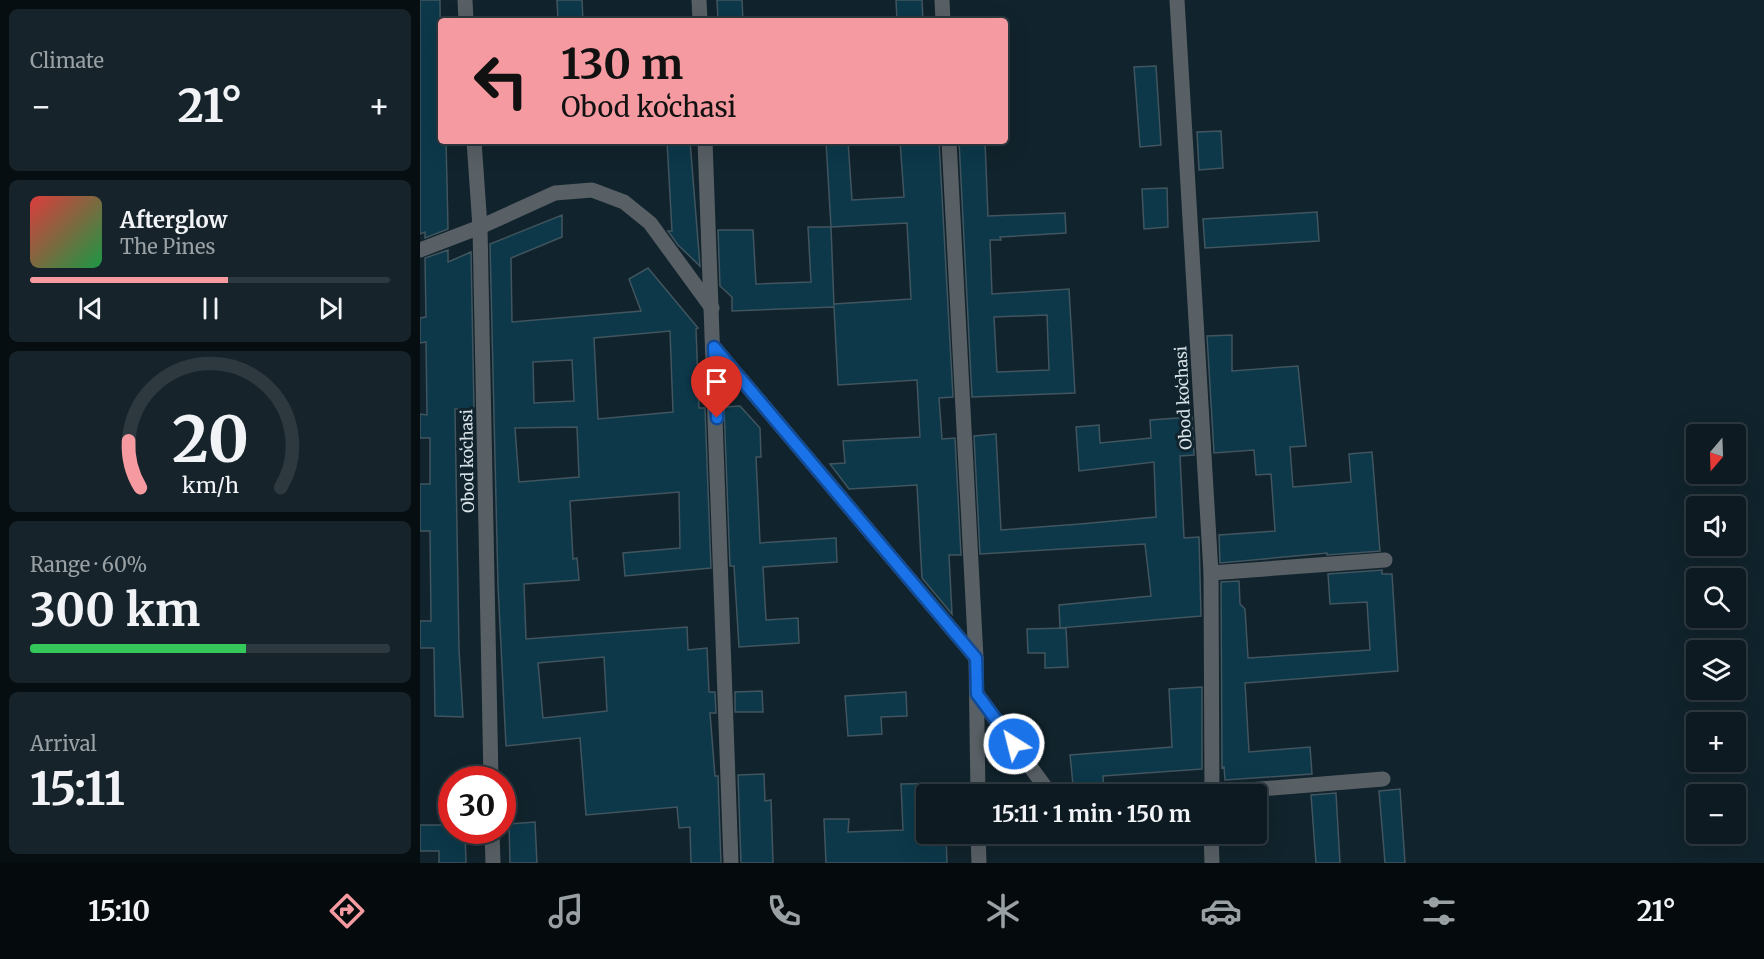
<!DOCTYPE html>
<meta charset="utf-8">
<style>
body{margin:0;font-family:Merriweather,serif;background:#16232a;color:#f1f3f6;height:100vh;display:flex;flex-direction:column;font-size:22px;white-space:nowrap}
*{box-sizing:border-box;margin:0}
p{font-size:20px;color:#9aa1a5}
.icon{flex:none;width:33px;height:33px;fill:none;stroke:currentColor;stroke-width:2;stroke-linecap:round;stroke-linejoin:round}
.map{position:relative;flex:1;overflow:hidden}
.panel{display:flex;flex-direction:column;gap:9px;padding:9px;background:#070e12;width:420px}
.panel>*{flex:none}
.guide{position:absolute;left:18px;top:18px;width:570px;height:126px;border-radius:6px;box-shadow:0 6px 24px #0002,0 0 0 2px #2d383f;background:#f49aa0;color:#111;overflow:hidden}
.needle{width:39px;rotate:199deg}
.tools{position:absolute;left:1266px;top:424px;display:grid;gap:12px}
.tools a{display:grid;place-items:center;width:60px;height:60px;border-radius:6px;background:#0d1a21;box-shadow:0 6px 24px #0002,0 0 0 2px #2d383f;font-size:30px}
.speed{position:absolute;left:18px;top:766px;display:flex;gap:12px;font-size:30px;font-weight:700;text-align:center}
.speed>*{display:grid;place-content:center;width:78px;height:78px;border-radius:50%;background:#0d1a21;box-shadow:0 6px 24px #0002,0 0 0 2px #2d383f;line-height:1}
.speed .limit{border:9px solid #d22;background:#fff;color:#111}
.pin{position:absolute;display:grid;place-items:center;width:51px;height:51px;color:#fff;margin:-62px -26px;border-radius:50% 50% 50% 0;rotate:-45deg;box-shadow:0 0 6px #0007}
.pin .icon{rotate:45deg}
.me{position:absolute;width:66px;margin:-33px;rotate:324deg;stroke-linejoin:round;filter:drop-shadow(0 0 4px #0008)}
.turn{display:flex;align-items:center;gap:21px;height:126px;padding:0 24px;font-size:27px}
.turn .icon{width:78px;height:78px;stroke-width:2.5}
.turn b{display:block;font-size:42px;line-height:51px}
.big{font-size:45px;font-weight:700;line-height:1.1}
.panel .card{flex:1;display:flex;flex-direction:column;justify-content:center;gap:9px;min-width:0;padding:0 21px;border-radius:9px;background:#16232a}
.panel .dial{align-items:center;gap:0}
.dial svg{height:156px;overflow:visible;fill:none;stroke:#2d383f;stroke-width:7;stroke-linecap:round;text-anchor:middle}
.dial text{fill:#f1f3f6;stroke:none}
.song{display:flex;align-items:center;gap:18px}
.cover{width:72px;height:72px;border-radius:9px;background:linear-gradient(135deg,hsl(0 70% 55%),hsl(140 70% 35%))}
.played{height:6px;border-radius:3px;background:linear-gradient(90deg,#f49aa0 55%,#2d383f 55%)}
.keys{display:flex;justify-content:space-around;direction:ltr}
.heat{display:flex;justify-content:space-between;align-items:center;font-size:33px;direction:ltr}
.charge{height:9px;border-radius:4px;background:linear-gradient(90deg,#34c759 60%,#2d383f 0)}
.trip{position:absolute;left:496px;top:784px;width:351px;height:60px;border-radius:6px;background:#0d1a21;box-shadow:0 6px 24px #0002,0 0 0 2px #2d383f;font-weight:700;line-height:60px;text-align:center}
.tab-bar{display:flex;height:96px;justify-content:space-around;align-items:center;background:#050a0d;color:#9aa1a5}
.tab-bar .icon{width:42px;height:42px}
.tab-bar .active{color:#f49aa0}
.tab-bar b{font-size:27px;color:#f1f3f6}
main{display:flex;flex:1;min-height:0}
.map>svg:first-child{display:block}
.building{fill:#0c384a;stroke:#41555f;stroke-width:1.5;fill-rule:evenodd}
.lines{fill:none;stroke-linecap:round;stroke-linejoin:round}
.minor{stroke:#586065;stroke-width:15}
.route-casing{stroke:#114b97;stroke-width:15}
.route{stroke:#1a73e8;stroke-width:10}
.labels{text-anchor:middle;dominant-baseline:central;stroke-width:6;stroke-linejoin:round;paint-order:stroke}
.street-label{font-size:16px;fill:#d8e3e9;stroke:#11232c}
</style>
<main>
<section class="panel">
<div class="card"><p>Climate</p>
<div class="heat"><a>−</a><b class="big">21°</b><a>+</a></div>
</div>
<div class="card">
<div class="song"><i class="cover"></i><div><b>Afterglow</b><p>The Pines</p></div></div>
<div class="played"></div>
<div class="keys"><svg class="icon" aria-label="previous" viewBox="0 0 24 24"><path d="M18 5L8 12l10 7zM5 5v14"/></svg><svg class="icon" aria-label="pause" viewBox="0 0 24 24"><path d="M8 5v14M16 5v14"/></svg><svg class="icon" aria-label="next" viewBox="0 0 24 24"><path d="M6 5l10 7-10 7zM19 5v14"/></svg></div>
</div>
<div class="card dial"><svg viewBox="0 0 100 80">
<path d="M14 69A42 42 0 1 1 86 69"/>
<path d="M14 69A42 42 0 0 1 8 45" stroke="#f49aa0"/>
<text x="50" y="56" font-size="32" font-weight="700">20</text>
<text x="50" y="72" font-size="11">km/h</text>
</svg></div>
<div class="card"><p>Range · 60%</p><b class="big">300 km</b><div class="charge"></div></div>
<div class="card"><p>Arrival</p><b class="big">15:11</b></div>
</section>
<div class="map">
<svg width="1344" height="863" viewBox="0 0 1344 863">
<rect width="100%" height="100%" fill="#11232c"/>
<g class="building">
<polygon points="0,0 20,0 21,141 26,141 27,182 28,229 5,238 5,232 0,234"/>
<polygon points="137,0 162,0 163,21 138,21"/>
<polygon points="297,0 322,0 323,21 298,21"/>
<polygon points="476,0 502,0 503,21 477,21"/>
<polygon points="736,66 741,145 720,147 714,67"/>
<polygon points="801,131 803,168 779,170 777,132"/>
<polygon points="247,141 270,141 280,266 258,245 248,231 252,231"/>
<path d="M406,141H428L432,200L484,197L480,141H519L533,397L519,398L522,439L535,438L541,555H529L532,614L502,578L497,485L429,489L410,464L425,463L423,441L500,437L497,380L418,385L414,307L312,311V297L300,286L298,230H333L336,284L391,282L388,227H411ZM487,223L491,299L414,304V306L411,227Z"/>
<path d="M539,141H565L568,216L645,213L646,233L580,237L581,240H570L572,294L649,289L655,393L552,397ZM627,315L629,370L577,372L574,317Z"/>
<polygon points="747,188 748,227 724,229 722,189"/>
<polygon points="897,212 899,241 785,248 783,219"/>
<path d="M142,215V237L91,258L92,322L221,311L209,279L228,268L278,328L276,329L279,408H285L291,568L205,576L203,553L260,548L259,492L150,501L153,559L157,558L159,580L104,584L106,639L267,627L268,650L287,648L289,692H295L296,713H290L295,776H298L301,863H271L270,827L259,828L257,807L166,815L160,738L86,746L78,586L70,244ZM250,331L253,412L178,419L174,338ZM152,360L154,401L114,403L113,362ZM157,427L159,477L99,482L95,428ZM184,657L187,711L123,718L118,663Z"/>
<polygon points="28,250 28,262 51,252 54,409 35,409 39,649 43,717 15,716 14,648 0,648 0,621 11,621 10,531 0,531 0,484 10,484 10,438 0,438 0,414 7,415 6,342 0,343 0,318 6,317 5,258"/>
<polygon points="812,335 812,371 878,366 886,446 870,447 873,487 931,482 929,454 952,452 960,551 907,555 907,553 800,563 799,535 855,531 851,474 836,475 834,450 794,453 787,336"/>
<polygon points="320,406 340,428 341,457 336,457 340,543 416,538 417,562 343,567 346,620 378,618 379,643 319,647 314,566 310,566 304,407"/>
<polygon points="772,417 774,455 760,456 764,538 779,537 781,616 640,628 639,605 731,596 725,544 560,554 554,436 576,434 581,530 660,524 736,517 734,462 659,471 656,427 679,425 680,443 731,438 730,420"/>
<polygon points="962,570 962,574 972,574 978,671 825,683 829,752 890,747 892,774 805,780 804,767 802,768 801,582 819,581 820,604 825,609 828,658 950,650 947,602 910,604 908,574"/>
<polygon points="646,628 648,667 625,668 625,653 608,653 607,629"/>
<polygon points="782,687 782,769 683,776 684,795 654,795 650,755 752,747 749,689"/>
<polygon points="342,691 343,712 315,712 315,692"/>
<polygon points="486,692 487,716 461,717 462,734 428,736 425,696"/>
<polygon points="344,774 345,801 351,800 353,863 321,863 318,775"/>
<polygon points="524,783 525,795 507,795 507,834 526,834 527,863 406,863 404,819 429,819 428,832 483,830 481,784"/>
<polygon points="980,789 985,863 965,863 959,791"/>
<polygon points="916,793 920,863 896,863 891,795"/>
<polygon points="115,822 117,863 90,863 89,824"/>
<polygon points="0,825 32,825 32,831 45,831 46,863 19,863 19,851 0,851"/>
</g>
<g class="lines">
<g class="minor">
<polyline points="45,0 46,21"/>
<polyline points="279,0 280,21"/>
<polyline points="522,0 523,21"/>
<polyline points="757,0 791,573 792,795"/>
<polyline points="54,141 60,227 71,780"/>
<polyline points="285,141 311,863"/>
<polyline points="529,141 556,658 558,795"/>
<polyline points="0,250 60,227 135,193 172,190 204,202 230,223 292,308"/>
<polyline points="294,347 556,658"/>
<polyline points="791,573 965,560"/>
<polyline points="557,694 631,795"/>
<polyline points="792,793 963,779"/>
<polyline points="72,831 73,863"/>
<polyline points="558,834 559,863"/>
<polyline points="678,834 679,834"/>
<polyline points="791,834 792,863"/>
</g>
</g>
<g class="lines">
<g class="route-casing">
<polyline id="route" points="297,418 294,347 556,658 557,694 594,744"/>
</g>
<use href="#route" class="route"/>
</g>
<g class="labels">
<g class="street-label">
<text transform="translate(763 398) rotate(-93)">Obod koʻchasi</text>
<text transform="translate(47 461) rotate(-91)">Obod koʻchasi</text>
</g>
</g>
</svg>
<div class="tools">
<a><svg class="needle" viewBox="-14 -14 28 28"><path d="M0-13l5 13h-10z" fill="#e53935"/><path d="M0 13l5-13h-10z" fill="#9aa1a5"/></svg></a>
<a><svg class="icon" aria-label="sound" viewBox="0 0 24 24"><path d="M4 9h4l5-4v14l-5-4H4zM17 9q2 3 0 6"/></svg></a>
<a><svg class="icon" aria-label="search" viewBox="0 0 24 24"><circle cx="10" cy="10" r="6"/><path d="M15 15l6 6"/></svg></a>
<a><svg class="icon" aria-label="layers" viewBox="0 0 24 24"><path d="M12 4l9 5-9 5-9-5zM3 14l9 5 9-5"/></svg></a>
<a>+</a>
<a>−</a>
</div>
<div class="speed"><div class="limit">30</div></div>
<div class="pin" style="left:297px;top:418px;background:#d93025"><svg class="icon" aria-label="arrive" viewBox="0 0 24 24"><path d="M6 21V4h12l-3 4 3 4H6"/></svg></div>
<svg class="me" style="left:594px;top:744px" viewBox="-20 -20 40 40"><circle r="17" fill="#1a73e8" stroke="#fff" stroke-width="3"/><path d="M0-11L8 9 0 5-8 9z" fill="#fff"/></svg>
<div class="trip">15:11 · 1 min · 150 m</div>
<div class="guide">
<div class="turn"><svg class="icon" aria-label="left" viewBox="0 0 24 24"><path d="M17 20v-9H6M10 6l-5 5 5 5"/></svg><div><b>130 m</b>Obod koʻchasi</div></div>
</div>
</div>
</main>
<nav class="tab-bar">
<b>15:10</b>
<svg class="icon active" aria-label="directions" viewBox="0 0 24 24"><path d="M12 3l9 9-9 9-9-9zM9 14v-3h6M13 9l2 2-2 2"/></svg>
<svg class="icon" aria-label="music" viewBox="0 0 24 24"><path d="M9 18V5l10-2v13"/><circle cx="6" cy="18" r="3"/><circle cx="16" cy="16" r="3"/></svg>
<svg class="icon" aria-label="phone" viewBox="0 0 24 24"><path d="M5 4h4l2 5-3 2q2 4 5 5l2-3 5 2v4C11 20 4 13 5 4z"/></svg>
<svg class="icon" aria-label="climate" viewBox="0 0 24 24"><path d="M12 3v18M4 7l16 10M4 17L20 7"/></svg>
<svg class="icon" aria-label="car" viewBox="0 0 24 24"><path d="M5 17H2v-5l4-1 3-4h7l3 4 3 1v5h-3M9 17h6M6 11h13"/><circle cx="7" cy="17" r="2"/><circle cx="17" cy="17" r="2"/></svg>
<svg class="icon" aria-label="filters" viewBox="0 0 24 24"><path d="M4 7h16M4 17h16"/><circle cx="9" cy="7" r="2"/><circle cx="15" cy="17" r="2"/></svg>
<b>21°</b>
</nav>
